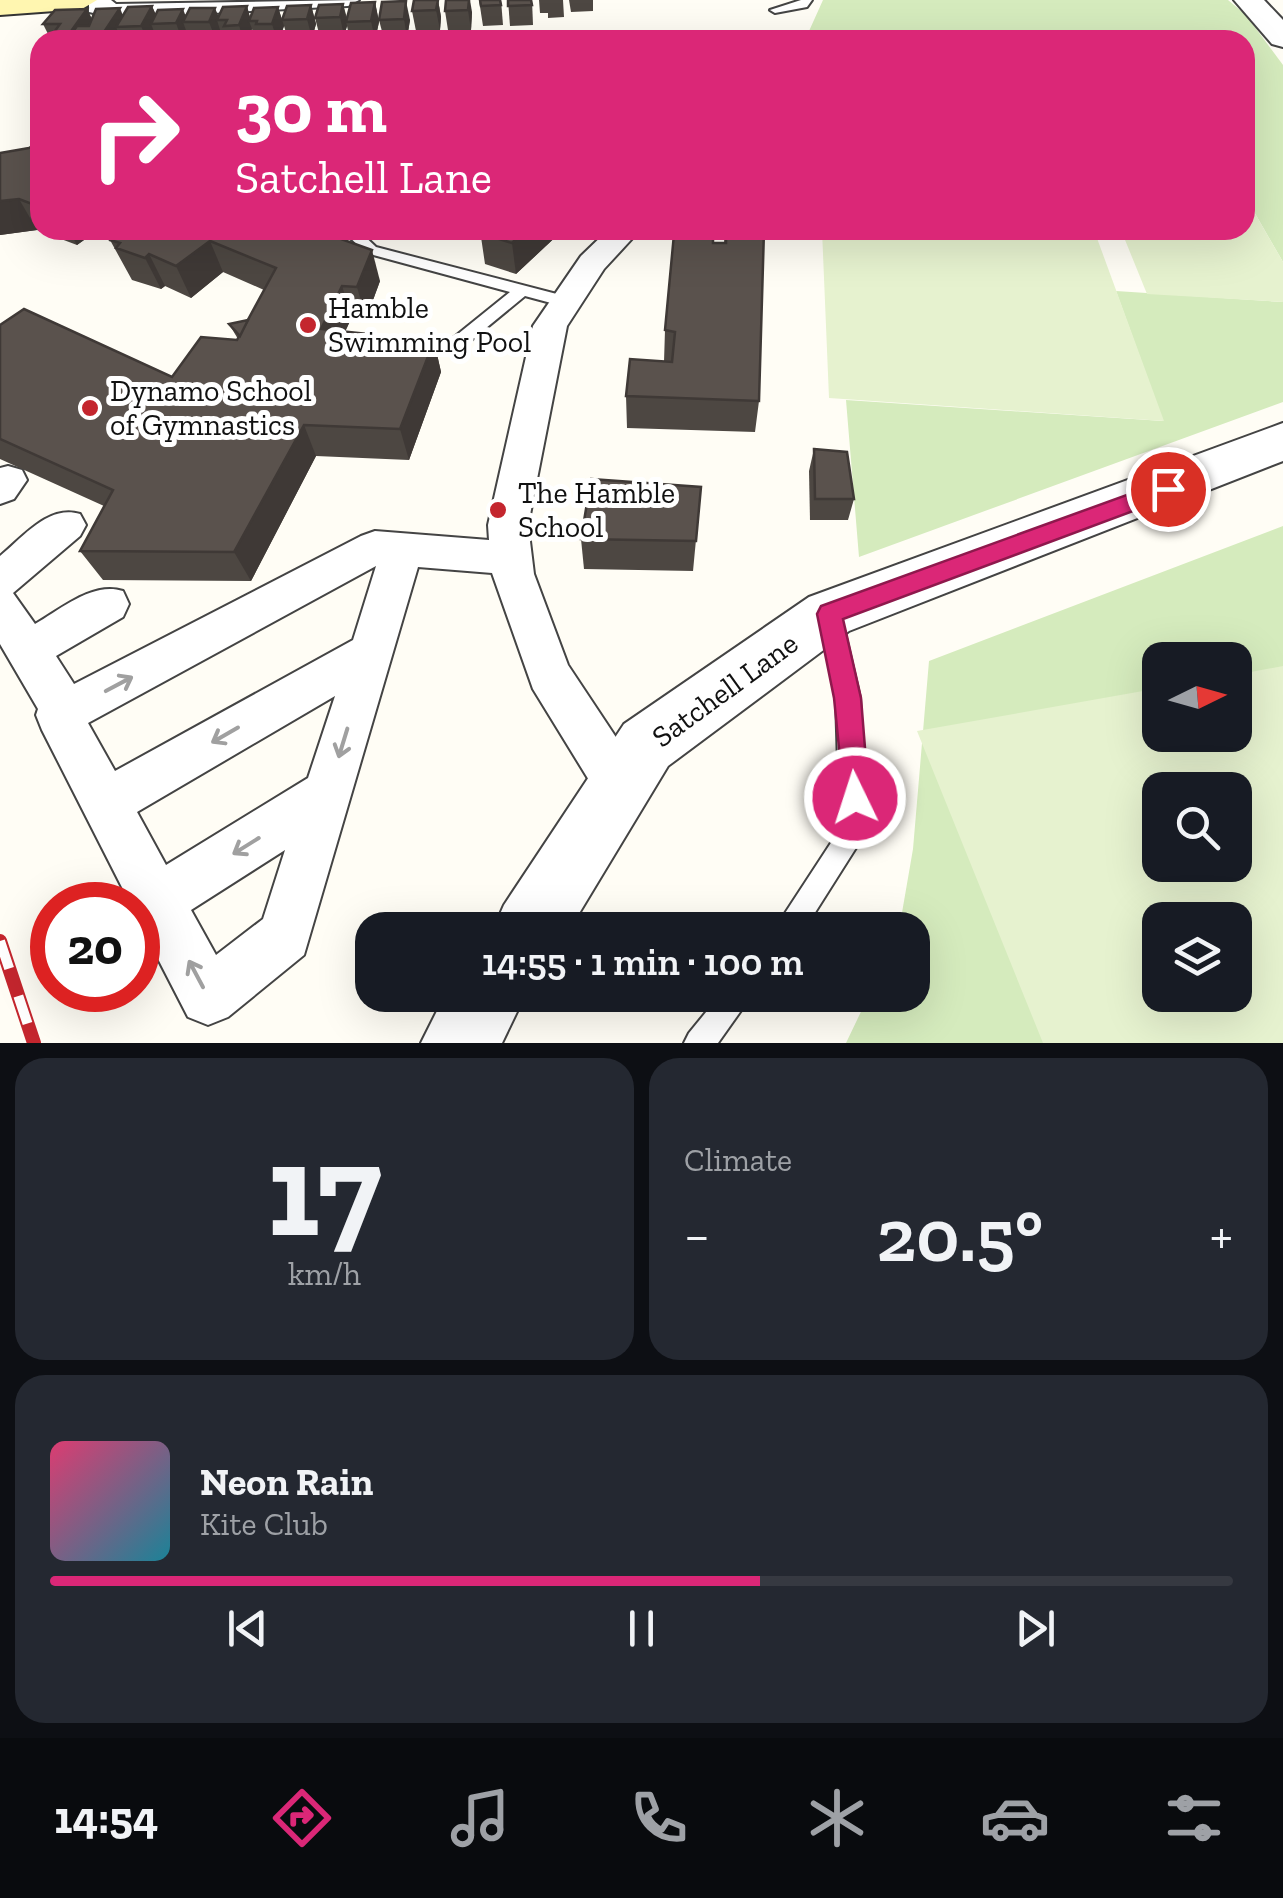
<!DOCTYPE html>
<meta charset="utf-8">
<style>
body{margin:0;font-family:"Zilla Slab",serif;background:#242831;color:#f1f3f6;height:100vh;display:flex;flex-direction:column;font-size:38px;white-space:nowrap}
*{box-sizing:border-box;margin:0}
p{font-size:32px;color:#9ea1a6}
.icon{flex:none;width:55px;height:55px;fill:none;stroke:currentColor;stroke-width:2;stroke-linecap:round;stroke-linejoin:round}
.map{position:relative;height:1043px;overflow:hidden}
.sheet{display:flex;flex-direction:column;gap:15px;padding:15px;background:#0d0f14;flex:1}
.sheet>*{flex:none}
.banner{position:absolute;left:30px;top:30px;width:1225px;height:210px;border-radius:30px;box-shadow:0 10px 40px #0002;background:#db2777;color:#fff;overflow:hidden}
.needle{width:65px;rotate:85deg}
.controls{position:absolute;left:1142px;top:642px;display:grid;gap:20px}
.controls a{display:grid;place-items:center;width:110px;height:110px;border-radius:20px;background:#171b24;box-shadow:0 10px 40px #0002;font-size:50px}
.speed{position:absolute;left:30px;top:882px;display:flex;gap:20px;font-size:50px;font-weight:700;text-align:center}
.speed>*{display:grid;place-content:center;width:130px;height:130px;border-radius:50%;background:#171b24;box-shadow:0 10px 40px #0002;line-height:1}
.speed .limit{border:15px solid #d22;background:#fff;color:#111}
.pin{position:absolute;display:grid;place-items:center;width:85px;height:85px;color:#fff;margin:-42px;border:5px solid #fff;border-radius:50%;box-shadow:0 2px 10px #0007}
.me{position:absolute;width:110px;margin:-55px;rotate:356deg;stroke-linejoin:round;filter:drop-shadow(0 0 8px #0008)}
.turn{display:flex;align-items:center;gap:35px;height:210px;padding:0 40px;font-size:45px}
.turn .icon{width:130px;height:130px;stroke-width:2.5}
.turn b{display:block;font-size:70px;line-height:85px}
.big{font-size:75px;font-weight:600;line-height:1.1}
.sheet .widget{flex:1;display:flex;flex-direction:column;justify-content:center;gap:15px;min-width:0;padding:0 35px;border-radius:30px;background:#242831}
.sheet .dial{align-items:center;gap:0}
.dial b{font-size:130px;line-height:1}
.song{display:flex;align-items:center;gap:30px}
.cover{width:120px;height:120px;border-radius:15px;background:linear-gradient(135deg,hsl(340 70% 55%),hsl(190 70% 35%))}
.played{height:10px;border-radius:5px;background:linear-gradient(90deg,#db2777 60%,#363941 60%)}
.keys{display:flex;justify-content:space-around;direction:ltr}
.heat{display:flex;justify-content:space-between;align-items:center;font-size:55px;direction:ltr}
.sheet .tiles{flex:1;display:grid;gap:15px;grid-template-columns:1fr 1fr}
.widget:last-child{grid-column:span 2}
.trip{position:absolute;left:355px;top:912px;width:575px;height:100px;border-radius:30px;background:#171b24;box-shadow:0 10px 40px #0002;font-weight:600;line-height:100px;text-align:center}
.tabs{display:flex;height:160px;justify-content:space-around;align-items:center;background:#090b0e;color:#9ea1a6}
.tabs .icon{width:70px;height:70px}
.tabs .on{color:#db2777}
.tabs b{font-size:45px;color:#f1f3f6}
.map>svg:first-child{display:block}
.green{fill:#d5ebbd;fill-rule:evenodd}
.pitch{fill:#e6f2cf;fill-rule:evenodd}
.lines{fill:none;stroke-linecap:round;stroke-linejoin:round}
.service-casing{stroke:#444;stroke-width:4}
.minor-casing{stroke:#444;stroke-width:4}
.tertiary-casing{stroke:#444;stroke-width:4}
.secondary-casing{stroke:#333;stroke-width:4}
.service{fill:#fff;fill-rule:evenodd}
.minor{fill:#fff;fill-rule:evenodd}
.tertiary{fill:#fff;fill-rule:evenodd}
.secondary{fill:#fff6b0;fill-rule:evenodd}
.rail-casing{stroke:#c4262e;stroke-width:14}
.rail{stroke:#fff;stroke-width:10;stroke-dasharray:29;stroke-linecap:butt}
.wall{fill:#4d4742}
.shaded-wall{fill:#3f3936}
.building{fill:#5a524d;stroke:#3f3936;stroke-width:2.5}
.oneway{stroke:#a0a0a0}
.route{fill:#db2777;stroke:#8e194d;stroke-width:2.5}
.poi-dot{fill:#c4262e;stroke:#fff;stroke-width:4}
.labels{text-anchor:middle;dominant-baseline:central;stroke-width:10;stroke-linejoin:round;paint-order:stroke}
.poi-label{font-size:30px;fill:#111;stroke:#fff;text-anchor:start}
.street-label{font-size:30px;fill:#111;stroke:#fff}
</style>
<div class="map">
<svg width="1283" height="1043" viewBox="0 0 1283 1043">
<rect width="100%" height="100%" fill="#fffdf5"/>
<g class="green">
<polygon points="823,0 1228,0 1246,15 1283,65 1283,262 1245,196 1245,40 805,40"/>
<polygon points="1116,291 1283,302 1283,402 859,557 846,400 1163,421"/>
<path d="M1283,526V1043H846L869,995H912V930H899L913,849L929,661ZM1160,660H1235V735H1160ZM1160,790H1235V865H1160ZM1160,920H1235V995H1160Z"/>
</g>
<g class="pitch">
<polygon points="1245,196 1283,262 1283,302 1147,294 1121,230 1245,230"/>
<polygon points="822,230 1094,230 1164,421 829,398"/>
<path d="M1283,666V1043H1043L917,731L1160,688V735H1235V675ZM1160,790H1235V865H1160ZM1160,920H1235V995H1160Z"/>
</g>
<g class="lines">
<g class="service-casing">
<g id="service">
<polygon points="801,0 812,0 807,7 775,13 770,10"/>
<polygon points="342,230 358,230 376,247 572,298 574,302 566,307 525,296 463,347 403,349 403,341 409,339 453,338 510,292 366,253"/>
<polygon points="830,607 838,610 841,616 860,698 866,832 804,930 774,930 840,829 836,698 819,616 822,610"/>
<polygon points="720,995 752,995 718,1043 684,1043 689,1033"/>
</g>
</g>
<g class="minor-casing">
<g id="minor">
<polygon points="89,0 111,0 116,4 359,0 348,6 116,18 89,12"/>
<path d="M608,230H640L604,269L567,326L528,525L534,574L568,665L637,769L645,786L637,803L620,810L603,803L533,689L492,573L418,567L304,955L228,1017L208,1025L188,1017L138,920V905H131L42,730L36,715L38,709L0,644V556C23,537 49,504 80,514L86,525L80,536L13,593L35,624C61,609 93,581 123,591L129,604L123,617L56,656L74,684L361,536L375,531L489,540L488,525L533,326L581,256ZM376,566L353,640L115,771L88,723ZM335,696L308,778L166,865L137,812ZM285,850L263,919L216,955L191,910Z"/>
<polygon points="8,466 22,470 27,480 14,499 0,504 0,468"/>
</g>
</g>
<g class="tertiary-casing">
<g id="tertiary">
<polygon points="1234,0 1264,0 1283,20 1283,47 1272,44"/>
<polygon points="1283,423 1283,461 849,631 668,766 569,930 493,930 504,905 624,724 809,597"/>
<polygon points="445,995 525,995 502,1043 421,1043"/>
</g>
</g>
<g class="secondary-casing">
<polygon id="secondary" points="0,0 97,0 82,9 0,15"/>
</g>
<use href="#service" class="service"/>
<use href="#minor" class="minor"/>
<use href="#tertiary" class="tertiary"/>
<use href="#secondary" class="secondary"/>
<g class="rail-casing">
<polyline id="rail" points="0,941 34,1043"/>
</g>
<use href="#rail" class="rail"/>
</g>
<g class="wall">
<polygon points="438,0 441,17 440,30 416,31 412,11"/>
<polygon points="446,0 472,12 471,30 448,30 445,11"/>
<polygon points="479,0 501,0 503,25 483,26"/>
<polygon points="508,0 532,0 533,25 510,26"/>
<polygon points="539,0 563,0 564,17 548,18 548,13 540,13"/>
<polygon points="569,0 593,0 593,11 571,12"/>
<polygon points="375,2 379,22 375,40 350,40 347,26 344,36 320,37 315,18 343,4 347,18"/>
<polygon points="382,2 410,20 407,38 384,39 379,20"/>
<polygon points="311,5 316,24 312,38 288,39 284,26 279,40 255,40 252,29 247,40 224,40 220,30 216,40 190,40 187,33 184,40 157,40 155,34 152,40 122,40 121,38 120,40 51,40 43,24 87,9 92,19 123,16 152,6 156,15 186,17 219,17 247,6 250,18 278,7 282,20"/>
<polygon points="40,143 40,230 98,230 77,245 37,230 0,235 0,153 29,148"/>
<polygon points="458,230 563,230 516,274 485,264 481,237"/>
<polygon points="725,230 759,401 755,432 627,428 626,396 664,362 665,330 713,243 724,243"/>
<polygon points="260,236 380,281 366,319 352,317 345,331 434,341 441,372 409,460 316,456 251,581 103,580 80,551 104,506 0,459 0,325 172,377 238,339 229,324 248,320 264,290 223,272 191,298 165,286 161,289 132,280 110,240"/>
<polygon points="814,449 854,499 848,520 810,520 809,471"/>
<polygon points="701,487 693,571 584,569 581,539"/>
</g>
<g class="shaded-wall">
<polygon points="438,0 441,17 440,30 436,10"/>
<polygon points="469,0 470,0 472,12 471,30 468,10"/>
<polygon points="406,1 410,20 407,38 404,19"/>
<polygon points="375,2 379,22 375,40 371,21"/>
<polygon points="343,4 347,22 346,22 347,26 344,36 340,17"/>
<polygon points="311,5 316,24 312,38 307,19"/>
<polygon points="152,6 159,23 151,24 155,34 152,40 147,40 141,26"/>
<polygon points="247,6 251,21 249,21 252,29 247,40 243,40 239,25"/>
<polygon points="278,7 284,26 279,40 277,40 272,24"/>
<polygon points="120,8 127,26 116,27 121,38 120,40 72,40 69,34 87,9 96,28"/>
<polygon points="215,8 220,20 217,20 220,30 216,40 209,22"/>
<polygon points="183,9 188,22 183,22 187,33 184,40 182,40 176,23"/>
<polygon points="19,199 37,230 0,235 0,201"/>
<polygon points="69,230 98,230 77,245"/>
<polygon points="526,230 563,230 516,274 512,243"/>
<polygon points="210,241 223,272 191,298 176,266"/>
<polygon points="372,250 380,281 366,319 357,287"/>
<polygon points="149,254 165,286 161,289 145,258"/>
<polygon points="342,286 352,317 332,360 321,329"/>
<polygon points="434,341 441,372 409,460 400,429"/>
<polygon points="304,425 316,456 251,581 234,552"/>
</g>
<g class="building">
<polygon points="414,0 438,0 436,10 412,11"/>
<polygon points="446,0 469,0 468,10 445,11"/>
<polygon points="480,0 500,0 501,5 481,6"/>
<polygon points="508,0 531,0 532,5 508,6"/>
<polygon points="406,1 404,19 379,20 382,2"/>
<polygon points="375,2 371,21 346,22 351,3"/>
<polygon points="343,4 340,17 315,18 319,5"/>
<polygon points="311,5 307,19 282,20 287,6"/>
<polygon points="152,6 141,26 116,27 128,7"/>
<polygon points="247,6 239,25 224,26 227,20 217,20 223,7"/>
<polygon points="278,7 272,24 256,24 257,21 249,21 254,8"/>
<polygon points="120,8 104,32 70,36 77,26 89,26 96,9"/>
<polygon points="190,8 215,8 209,22 183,22"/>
<polygon points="87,9 69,34 52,35 60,24 43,24 55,10"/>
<polygon points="183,9 176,23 151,24 158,10"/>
<polygon points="40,143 40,207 19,199 0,201 0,153 29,148"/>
<polygon points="111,230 249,230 260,236 269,230 316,230 372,250 357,287 342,286 321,329 434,341 400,429 304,425 234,552 80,551 113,490 0,439 0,325 24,309 172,377 201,337 237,340 276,268 210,241 176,266 149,254 145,258 116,248 120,243 110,240"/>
<polygon points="483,230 526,230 512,243 480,233"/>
<polygon points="726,230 764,230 759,401 626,396 630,359 672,362 675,332 665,330 674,234 713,236 713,243 726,243"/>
<polygon points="248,320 240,336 229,324"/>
<polygon points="814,449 847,452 854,499 815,499"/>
<polygon points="591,479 701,487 696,541 581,539"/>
</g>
<defs><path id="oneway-shaft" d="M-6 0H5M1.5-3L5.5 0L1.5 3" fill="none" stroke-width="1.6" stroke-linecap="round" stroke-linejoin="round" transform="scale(2.5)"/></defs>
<g class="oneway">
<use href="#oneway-shaft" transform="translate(119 684) rotate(-28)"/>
<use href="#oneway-shaft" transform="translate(225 735) rotate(150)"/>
<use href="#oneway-shaft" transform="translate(343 743) rotate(107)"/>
<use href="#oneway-shaft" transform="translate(246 846) rotate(148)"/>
<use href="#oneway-shaft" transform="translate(196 974) rotate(-118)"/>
</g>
<polygon class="route" points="1168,480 1176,483 1176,495 843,619 861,698 869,798 865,808 855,812 845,808 834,698 817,614 821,606"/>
<g class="poi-dot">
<circle cx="308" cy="325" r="10"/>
<circle cx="90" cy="408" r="10"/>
<circle cx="498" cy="510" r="10"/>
</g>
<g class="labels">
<g class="poi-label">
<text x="328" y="308">Hamble<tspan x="328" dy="34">Swimming Pool</tspan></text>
<text x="110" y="391">Dynamo School<tspan x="110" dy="34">of Gymnastics</tspan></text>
<text x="518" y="493">The Hamble<tspan x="518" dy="34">School</tspan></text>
</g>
<g class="street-label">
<text transform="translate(725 690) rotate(-36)">Satchell Lane</text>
</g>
</g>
</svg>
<div class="controls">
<a><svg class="needle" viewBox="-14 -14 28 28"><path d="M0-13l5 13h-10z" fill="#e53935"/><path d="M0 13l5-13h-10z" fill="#9ea1a6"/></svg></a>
<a><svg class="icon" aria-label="search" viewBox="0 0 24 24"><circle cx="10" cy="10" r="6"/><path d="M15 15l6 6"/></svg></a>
<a><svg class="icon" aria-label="layers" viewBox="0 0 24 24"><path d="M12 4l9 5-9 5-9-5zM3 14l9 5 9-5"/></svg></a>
</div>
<div class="speed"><div class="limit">20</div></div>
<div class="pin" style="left:1168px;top:489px;background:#d93025"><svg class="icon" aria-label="arrive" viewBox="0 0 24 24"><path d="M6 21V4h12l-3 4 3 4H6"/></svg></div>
<svg class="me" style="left:855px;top:798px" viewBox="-20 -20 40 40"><circle r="17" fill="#db2777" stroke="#fff" stroke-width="3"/><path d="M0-11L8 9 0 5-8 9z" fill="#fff"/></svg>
<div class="trip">14:55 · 1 min · 100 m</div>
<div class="banner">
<div class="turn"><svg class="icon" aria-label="right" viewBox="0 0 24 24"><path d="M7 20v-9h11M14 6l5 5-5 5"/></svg><div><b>30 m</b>Satchell Lane</div></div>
</div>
</div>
<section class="sheet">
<div class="tiles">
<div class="widget dial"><b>17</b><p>km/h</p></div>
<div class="widget"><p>Climate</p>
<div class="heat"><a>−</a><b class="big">20.5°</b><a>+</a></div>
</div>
<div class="widget">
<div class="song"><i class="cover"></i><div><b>Neon Rain</b><p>Kite Club</p></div></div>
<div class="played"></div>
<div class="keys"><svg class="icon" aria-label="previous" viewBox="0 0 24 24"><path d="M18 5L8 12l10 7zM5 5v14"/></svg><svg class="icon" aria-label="pause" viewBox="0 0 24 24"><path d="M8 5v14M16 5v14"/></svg><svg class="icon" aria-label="next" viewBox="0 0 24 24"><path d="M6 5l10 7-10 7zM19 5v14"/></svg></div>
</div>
</div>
</section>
<nav class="tabs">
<b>14:54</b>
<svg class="icon on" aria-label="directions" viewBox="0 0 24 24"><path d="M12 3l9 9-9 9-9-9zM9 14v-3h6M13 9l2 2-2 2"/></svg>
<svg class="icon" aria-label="music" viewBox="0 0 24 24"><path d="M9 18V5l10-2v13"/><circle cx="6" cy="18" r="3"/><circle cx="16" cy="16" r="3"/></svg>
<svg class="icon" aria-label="phone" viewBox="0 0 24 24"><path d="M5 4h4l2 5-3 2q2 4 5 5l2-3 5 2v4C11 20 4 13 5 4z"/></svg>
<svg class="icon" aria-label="climate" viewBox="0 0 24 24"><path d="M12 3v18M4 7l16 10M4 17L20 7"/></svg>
<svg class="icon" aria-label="car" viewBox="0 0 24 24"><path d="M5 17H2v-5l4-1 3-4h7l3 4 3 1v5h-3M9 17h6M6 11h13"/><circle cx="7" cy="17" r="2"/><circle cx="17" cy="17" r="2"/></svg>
<svg class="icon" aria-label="filters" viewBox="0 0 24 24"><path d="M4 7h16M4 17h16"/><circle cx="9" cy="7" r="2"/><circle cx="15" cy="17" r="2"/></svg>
</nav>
